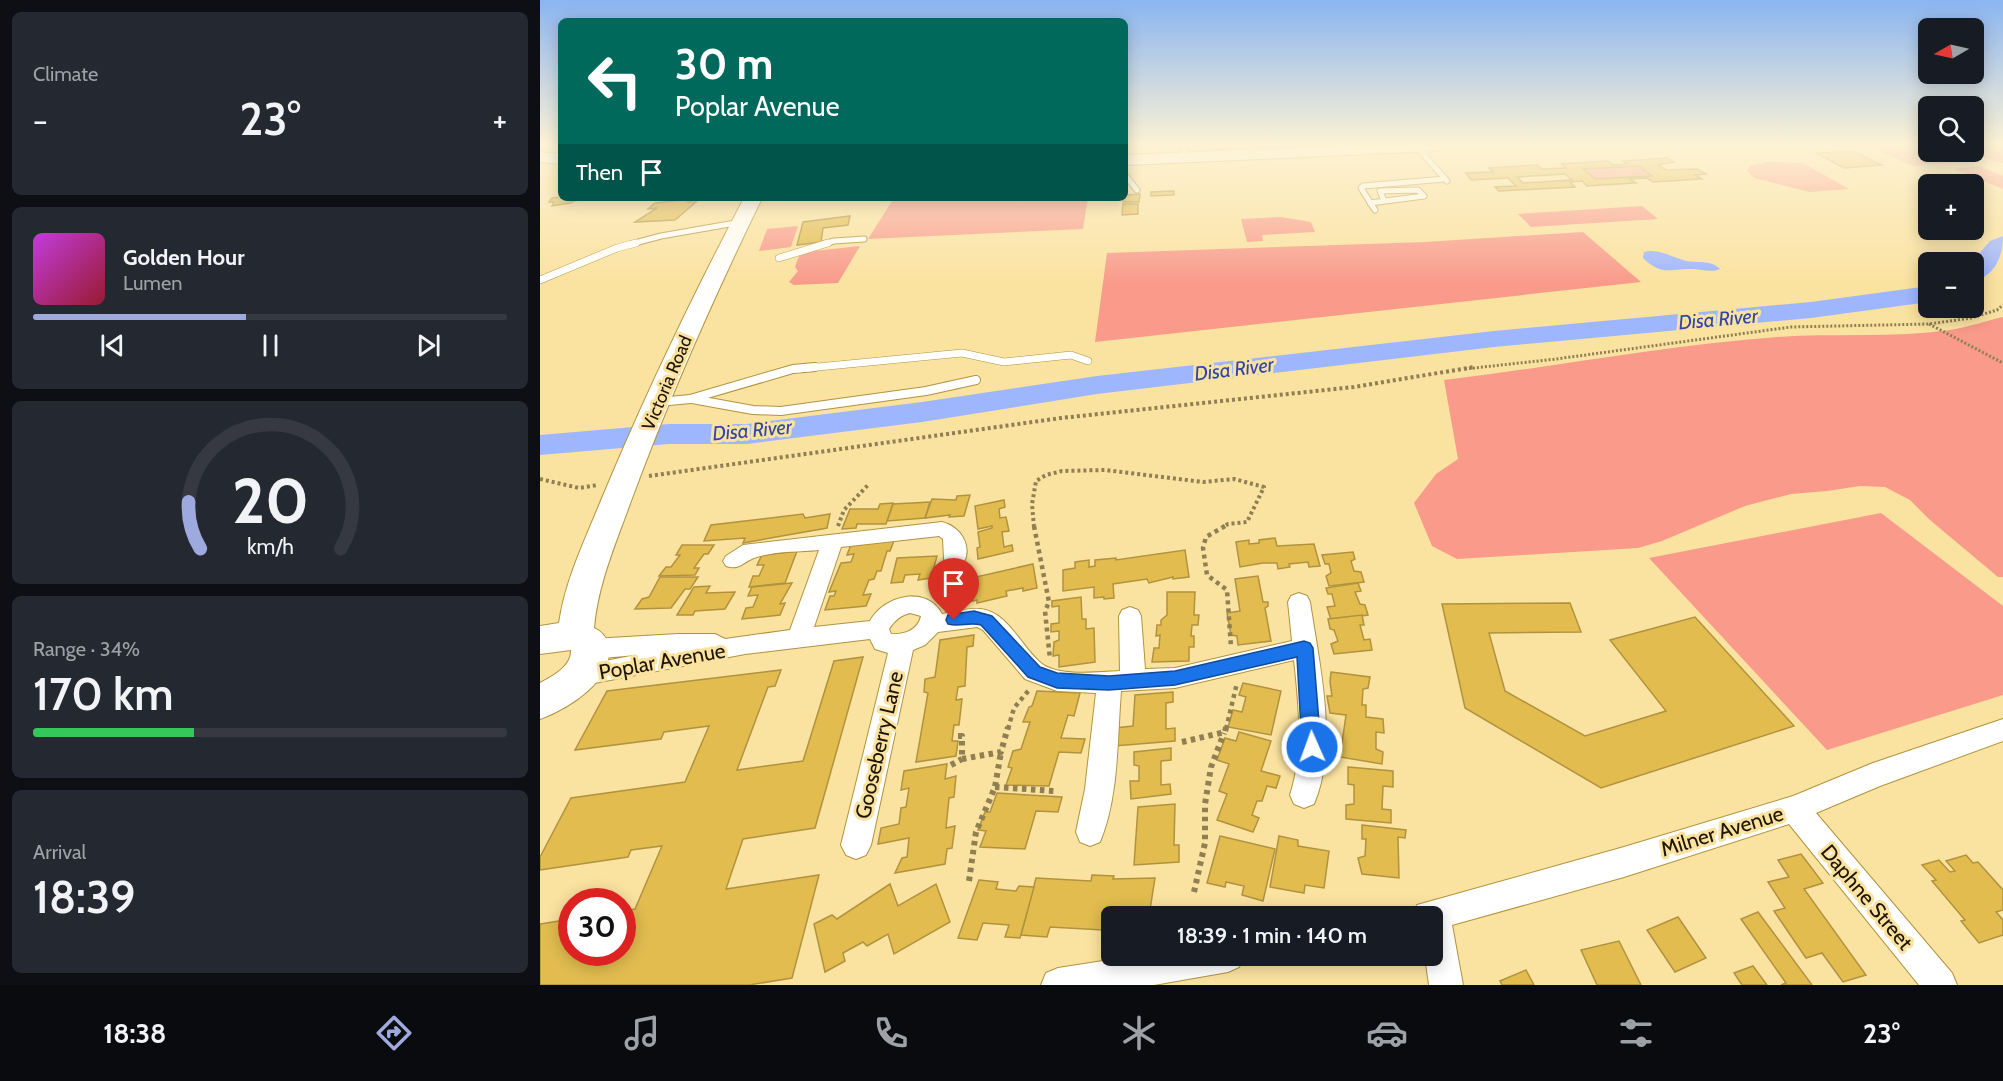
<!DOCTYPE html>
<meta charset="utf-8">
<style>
body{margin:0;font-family:Cabin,sans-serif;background:#242831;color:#f1f3f6;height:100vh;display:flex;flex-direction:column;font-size:22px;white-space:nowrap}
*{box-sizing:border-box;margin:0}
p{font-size:20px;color:#9ea1a6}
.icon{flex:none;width:33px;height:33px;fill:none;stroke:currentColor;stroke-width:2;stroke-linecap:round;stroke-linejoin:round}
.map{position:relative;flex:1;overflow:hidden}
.panel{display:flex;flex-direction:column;gap:12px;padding:12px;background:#0d0f14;width:540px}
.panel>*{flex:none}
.top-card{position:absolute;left:18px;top:18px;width:570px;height:183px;border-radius:9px;box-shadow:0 3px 15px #0003;background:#00695c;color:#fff;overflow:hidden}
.needle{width:39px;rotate:261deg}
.controls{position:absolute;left:1378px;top:18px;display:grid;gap:12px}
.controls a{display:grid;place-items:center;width:66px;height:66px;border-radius:9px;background:#171b24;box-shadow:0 3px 15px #0003;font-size:30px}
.speed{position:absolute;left:18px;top:888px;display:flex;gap:12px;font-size:30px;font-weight:700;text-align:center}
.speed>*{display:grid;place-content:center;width:78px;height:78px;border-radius:50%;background:#171b24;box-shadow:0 3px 15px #0003;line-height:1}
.speed .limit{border:9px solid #d22;background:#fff;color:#111}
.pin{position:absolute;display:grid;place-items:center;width:51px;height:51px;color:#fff;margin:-62px -26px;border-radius:50% 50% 50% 0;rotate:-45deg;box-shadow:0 0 6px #0007}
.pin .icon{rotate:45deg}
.me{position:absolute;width:66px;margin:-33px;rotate:358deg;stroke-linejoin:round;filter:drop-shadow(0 0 4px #0008)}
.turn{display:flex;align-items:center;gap:21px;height:126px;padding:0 18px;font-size:27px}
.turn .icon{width:78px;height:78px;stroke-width:2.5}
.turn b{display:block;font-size:42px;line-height:51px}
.then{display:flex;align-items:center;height:57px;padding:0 18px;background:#0003;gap:12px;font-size:22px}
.big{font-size:45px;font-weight:600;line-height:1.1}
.panel .card{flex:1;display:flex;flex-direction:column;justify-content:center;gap:9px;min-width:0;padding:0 21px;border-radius:9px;background:#242831}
.panel .dial{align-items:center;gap:0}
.dial svg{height:156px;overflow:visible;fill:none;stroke:#363941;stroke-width:7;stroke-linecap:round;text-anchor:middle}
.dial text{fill:#f1f3f6;stroke:none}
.song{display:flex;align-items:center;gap:18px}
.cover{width:72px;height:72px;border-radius:9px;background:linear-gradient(135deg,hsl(290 70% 55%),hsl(350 70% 35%))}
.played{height:6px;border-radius:3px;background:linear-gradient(90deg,#9ea9de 45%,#363941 45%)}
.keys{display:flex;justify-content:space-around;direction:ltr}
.heat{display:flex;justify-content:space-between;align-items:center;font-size:33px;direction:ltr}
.charge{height:9px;border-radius:4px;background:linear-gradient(90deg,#34c759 34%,#363941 0)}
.trip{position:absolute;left:561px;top:906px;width:342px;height:60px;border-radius:9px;background:#171b24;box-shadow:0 3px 15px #0003;font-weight:600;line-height:60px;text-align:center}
.menu{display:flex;height:96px;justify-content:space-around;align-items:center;background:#090b0e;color:#9ea1a6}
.menu .icon{width:42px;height:42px}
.menu .current{color:#9ea9de}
.menu b{font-size:27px;color:#f1f3f6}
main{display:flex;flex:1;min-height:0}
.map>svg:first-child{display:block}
.green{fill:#f99a8b}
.water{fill:#9eb6fe}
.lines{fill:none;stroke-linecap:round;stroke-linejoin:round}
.river{fill:#9eb6fe;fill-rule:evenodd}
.building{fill:#e2bc4f;stroke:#b1933f;stroke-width:1.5;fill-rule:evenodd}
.lane-far2-casing{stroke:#b1943f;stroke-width:7}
.lane-far1-casing{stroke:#b1943f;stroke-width:8}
.lane-casing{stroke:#b1943f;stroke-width:10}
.street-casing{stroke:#b1943f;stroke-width:2}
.primary-casing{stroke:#b1943f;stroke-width:2}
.path-far3{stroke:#907f53;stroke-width:3;stroke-dasharray:2 2;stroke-linecap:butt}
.path-far2{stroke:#907f53;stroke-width:4;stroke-dasharray:3 3;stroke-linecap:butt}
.path-far1{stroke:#907f53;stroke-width:4.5;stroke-dasharray:4 4;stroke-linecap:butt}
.path{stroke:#907f53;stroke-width:6;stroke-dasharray:4.5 4.5;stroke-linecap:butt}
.lane-far2{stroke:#fff;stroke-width:5}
.lane-far1{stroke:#fff;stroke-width:7}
.lane{stroke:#fff;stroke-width:8}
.street{fill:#fff;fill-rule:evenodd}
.primary{fill:#fff;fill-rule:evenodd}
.route{fill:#1a73e8;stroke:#114b97;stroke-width:1.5}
.labels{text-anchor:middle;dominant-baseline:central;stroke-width:6;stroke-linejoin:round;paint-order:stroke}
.street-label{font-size:18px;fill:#1e1500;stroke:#fae2a0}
.water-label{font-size:20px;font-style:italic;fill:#3145aa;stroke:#fae2a0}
.near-street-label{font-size:21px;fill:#1e1500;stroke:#fae2a0}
</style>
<main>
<section class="panel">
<div class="card"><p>Climate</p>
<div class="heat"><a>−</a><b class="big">23°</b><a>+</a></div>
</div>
<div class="card">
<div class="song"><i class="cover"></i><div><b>Golden Hour</b><p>Lumen</p></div></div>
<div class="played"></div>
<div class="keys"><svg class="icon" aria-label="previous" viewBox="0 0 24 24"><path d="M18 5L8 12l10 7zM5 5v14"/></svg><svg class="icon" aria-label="pause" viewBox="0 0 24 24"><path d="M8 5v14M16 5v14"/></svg><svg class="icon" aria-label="next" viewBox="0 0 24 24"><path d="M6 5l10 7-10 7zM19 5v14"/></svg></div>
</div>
<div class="card dial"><svg viewBox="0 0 100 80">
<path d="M14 69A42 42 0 1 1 86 69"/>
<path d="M14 69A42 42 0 0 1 8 45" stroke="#9ea9de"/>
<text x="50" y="56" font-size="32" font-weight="700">20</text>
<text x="50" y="72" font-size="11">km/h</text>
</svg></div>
<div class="card"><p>Range · 34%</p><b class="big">170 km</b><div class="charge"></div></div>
<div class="card"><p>Arrival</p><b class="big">18:39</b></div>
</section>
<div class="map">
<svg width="1463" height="985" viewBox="0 0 1463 985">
<rect width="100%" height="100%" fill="#fae2a0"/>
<g class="green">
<polygon points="1371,146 1389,146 1389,152 1408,152 1433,161 1374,166 1339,151 1340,148"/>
<polygon points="1434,146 1463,146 1463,163 1421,152 1434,152"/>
<polygon points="1227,162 1263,163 1309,189 1269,192 1214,178 1207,171 1210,166"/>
<polygon points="1099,166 1112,176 1055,179 1043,169"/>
<polygon points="1439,166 1463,176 1463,189 1414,169"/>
<polygon points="354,198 548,198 543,229 328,239"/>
<polygon points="1102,206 1118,219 991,227 978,214"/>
<polygon points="741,217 771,222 775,232 722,235 723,241 707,242 701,219"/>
<polygon points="258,226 251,247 219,251 227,229"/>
<polygon points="1043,232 1101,282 555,342 567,253 885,242"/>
<polygon points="320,246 298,283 254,285 249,282 258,271 255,267 259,256 274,251"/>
<path d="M1463,317V577H1458L1390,520L1370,500L1345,487L1320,486L1287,491L1251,494L1205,506L1122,541L1098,548L917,559L892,546L874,503L896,474L918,459L904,380C1015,367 1126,345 1237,337C1295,333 1353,338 1410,330C1428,327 1446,321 1463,317Z"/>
<polygon points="1341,513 1463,606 1463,695 1287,750 1109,558"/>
</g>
<path class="water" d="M1109,251C1122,251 1131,256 1143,260C1155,264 1171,259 1180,269C1171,273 1161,269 1152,269C1130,268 1123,277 1103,258L1104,252Z"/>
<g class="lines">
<g class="river">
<path d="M1463,236C1463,256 1455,276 1434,281V262H1432L1450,241Z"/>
<polygon points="1389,286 1389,302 1271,318 954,347 557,394 382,422 207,444 129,444 0,455 0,435 129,424 207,424 382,402 557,376 954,331 1271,302"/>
</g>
</g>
<g class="building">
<polygon points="673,146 682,146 682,149 694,148 695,152 663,153 662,150 674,149"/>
<polygon points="1312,151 1342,165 1304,168 1276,153"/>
<path d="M1128,158L1134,162L1118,165L1126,170L1157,169L1166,174L1155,175L1162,179L1113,182L1107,178L1090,179L1096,183L1047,186L1042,181L1030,182L1035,187L959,191L955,187L976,186L968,178L931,180L926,173L953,172L949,168L997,165L1002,169L1026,168L1021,164L1068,161L1073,165L1088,164L1083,161ZM1099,166L1112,176L1055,179L1043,169ZM1025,174L1032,180L983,183L977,177Z"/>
<polygon points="634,191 634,195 611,196 611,192"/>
<polygon points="600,194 599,202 583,202 585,195"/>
<polygon points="21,197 21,198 41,198 30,203 12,206 14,202 9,202 12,198"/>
<polygon points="152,199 148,202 156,202 135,220 95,222 117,208 108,209 115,203"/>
<polygon points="583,204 598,204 598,214 582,215"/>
<polygon points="310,216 308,225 283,228 281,242 257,245 263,222"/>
<polygon points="430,495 424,516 409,517 410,515 385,518 392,499 416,500 417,496"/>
<polygon points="464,500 465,507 459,509 460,518 466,517 469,531 462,532 464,547 472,545 473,551 438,559 437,548 440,547 438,532 452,528 452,526 438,529 435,506"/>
<polygon points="390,502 385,518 347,521 353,504"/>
<polygon points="353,503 346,524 317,524 316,528 302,529 310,509 338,509 340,504"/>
<polygon points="263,514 265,518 290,514 287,528 203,543 205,538 164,541 171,525"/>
<polygon points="355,538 350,551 347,551 341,571 337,571 334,579 329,580 323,595 331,594 326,606 285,610 290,596 294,596 296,591 289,592 301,563 311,562 314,554 307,555 312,542"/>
<polygon points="735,538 737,546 774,544 780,566 769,567 768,562 749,564 750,567 738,569 737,563 723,563 700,567 696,542 709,540 709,544 719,543 719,540"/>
<polygon points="142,545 174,545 168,554 164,554 154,568 159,568 155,575 119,576 126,567 131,567 140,555 136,555"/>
<polygon points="645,550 649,577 633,579 633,577 609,583 607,579 573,584 574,598 564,599 564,597 554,598 554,587 523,591 523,570 535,568 535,562 549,560 549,567 555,566 555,560 576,558 576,560"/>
<polygon points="257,551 245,583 209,587 213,576 219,576 224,565 217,565 222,555"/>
<polygon points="813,552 815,559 811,561 814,571 821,572 824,582 789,586 786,576 791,573 789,564 785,564 782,555"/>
<polygon points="397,556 391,578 378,580 380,574 365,575 363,582 351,583 357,558"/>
<polygon points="493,564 497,588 483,591 483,588 466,591 467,596 437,603 437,600 424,603 425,607 406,611 405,584"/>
<polygon points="718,576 723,602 728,602 728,606 725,608 731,641 698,645 697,636 691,635 687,613 700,611 695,579"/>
<polygon points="120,577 158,577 150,589 145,589 131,608 95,609 102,599 109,597"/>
<polygon points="252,583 240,604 245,603 240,615 202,619 206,608 213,607 218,595 208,596 212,587"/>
<polygon points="818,583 821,591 815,592 820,604 825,605 828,615 791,620 787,607 795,606 792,594 788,594 786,588"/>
<polygon points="170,586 166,593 195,592 185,609 155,611 153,615 137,615 154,587"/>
<polygon points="627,592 655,592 654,615 659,615 658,625 652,625 651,636 654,636 654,647 649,647 649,661 612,662 614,648 619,648 620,635 616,636 617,625 621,625 621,620 627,615"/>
<polygon points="541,597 542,619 546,619 546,629 554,628 555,662 519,667 519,655 513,656 514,642 519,640 519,631 511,632 511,624 519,623 519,606 512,607 512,601"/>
<polygon points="1030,603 1041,632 949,633 965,691 1045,736 1126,711 1070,640 1155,617 1254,726 1061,788 925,708 902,604"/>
<polygon points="822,615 824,625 820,625 824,640 830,639 832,650 794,654 791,644 798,641 794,630 790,629 788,619"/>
<polygon points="434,635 433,646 427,647 425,686 418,687 416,700 422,699 419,725 414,725 412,741 418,741 416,756 376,762 388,693 384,692 385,679 395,677 400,640"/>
<polygon points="323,657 275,828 203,839 186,889 279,875 252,978 209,985 0,985 0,924 32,919 32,952 82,952 82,911 95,909 122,846 91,850 88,857 0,870 0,857 31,798 145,782 169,726 124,732 121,739 35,750 67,691 241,670 235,686 228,687 197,770 263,761 294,661"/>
<polygon points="791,672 830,677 828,688 823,689 822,705 826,705 826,717 843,719 844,733 836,732 836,749 843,752 842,764 800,757 806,715 790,713 787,696 792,696 790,682"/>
<polygon points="703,683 741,691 731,735 688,727 693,710 702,712 706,697 699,695"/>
<polygon points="497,691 540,693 534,716 528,715 521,738 545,739 541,753 519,752 509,786 466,785 472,768 468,767 473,751 481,749 490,722 483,722 489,707 492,706"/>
<polygon points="633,692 633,702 626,703 626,729 635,728 635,741 574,746 575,728 593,726 595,695"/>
<polygon points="699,732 731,741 721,771 740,776 736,788 727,786 722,801 717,801 712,815 719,818 713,832 677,820 687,794 679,791 689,764 677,760 685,738 696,741"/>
<polygon points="631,748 631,760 621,761 621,785 630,784 631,794 591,799 590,781 599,781 599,766 594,765 594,752"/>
<polygon points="407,764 405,779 416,776 414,797 409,798 406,828 415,826 412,848 407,849 405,864 355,873 362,858 367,857 369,838 338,844 341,828 359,824 361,808 366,807 369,788 361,790 364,771"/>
<polygon points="808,767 853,771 853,787 843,786 842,809 851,810 851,823 806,819 806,805 814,804 814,785 808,784"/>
<polygon points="457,793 522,797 518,812 496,811 485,849 440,847 446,831 438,830 445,812 450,812"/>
<polygon points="635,804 634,845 639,845 639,862 594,865 598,807"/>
<polygon points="822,825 866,830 865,838 858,837 859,878 822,874 818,858 825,856 826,839 822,839"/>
<polygon points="680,836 735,849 723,901 702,895 704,886 686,882 685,887 667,883"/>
<polygon points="739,836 758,840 758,846 789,851 784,888 765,885 764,893 730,887"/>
<polygon points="1261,854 1283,883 1264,889 1326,975 1303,982 1282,953 1266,958 1234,911 1245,908 1228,882 1249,877 1238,860"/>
<polygon points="1426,855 1433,863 1438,862 1463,890 1463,910 1456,912 1463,920 1463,935 1439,943 1421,921 1425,920 1392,881 1396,880 1382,865 1399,860 1410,872 1415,871 1406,861"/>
<polygon points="552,875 574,876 573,879 615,878 609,916 566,917 563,930 510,927 507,937 481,935 496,878 551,881"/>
<polygon points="439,880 458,882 456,889 476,891 479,886 494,887 480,938 465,937 469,925 443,923 437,940 418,938"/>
<polygon points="350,884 358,906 396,884 410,922 354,954 348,934 327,946 323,942 303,953 305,961 285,972 274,924 292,915 297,919"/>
<polygon points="1218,912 1272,985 1241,985 1246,983 1201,919"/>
<polygon points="1138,917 1166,958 1135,972 1107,930"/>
<polygon points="1079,941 1101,985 1057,985 1041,950"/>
<polygon points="1213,966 1227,985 1202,985 1194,973"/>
<polygon points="986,970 994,985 962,985 960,981"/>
</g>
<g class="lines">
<g class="lane-far2-casing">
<g id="lane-far2">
<polyline points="643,146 645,158"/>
<polyline points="709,146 711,155"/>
<polyline points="877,147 907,181"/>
<polyline points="585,175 597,190"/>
<polyline points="830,203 884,196 878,190 840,191 844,201"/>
<polyline points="835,210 821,188 823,186 905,179"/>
<polyline points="91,244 121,236 201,222"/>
<polyline points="283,244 294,241 324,239"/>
</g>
</g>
<g class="lane-far1-casing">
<g id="lane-far1">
<polyline points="239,258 288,243"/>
<polyline points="0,280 77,248 96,243"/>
<polyline points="257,369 422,353 464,362 531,355 548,361"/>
</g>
</g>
<g class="lane-casing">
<g id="lane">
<polyline points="152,399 213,410 241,411 386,391 436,380"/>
<polyline points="119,402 150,399 253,369 275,367"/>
</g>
</g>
<g class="street-casing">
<g id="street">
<path d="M402,522C421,527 433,546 423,564L415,567L407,564L404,559L403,539L399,536L301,547L274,627L330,621C344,595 387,585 402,614C414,612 428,608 440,609C468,611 482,649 502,664C520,677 559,672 580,671L579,616L582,610L590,607L598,610L601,616L605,669L635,668L752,641L748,602L751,596L759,593L767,596L770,602C779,663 799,746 774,804L764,808L754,804L750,795C764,752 759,705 754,660L635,688L581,691C577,740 579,797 560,842L550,846L540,842L536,832L545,789L556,693L517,691L485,679L443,630L437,627L398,632L385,645L373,650L331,845L326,855L316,859L306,855L301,845L348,653L335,649L330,639L205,654L39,686L30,683L27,676L30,669L39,666L96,655L52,659L44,656L40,649L44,642L52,639L138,634H175L185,639L250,630L279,550C259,552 236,551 217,557C204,560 201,571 186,566L183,561L186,556L203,545ZM370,613L381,616C378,630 364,635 351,634L349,629C354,621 361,615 370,613Z"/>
<polygon points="1463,719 1463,741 1340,786 1276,813 1412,973 1417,985 1379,985 1249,824 1084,877 912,925 923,985 889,985 885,956 892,956 892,916 873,916 877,905 1084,847 1253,796 1333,763"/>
<polygon points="595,956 704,956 699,967 688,972 614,985 501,985 506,973 518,968"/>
</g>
</g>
<g class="primary-casing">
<g id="primary">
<polygon points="799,146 905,146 897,151 585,165 585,155"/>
<polygon points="0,152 21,154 21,164 0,162"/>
<path d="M204,198H222C174,297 129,398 91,501C76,543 58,583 54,628C62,632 66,636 68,645C76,680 27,709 0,719V683C13,676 32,666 31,650L0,654V626L19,623C25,581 44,542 60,503C103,399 152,297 204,198Z"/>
</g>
</g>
<g class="path-far3">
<polyline points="1389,324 1463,363"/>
<polyline points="925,369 1016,359 1251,327 1389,324 1431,318 1457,310 1463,305"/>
</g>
<g class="path-far2">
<polyline points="109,476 521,418 814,387 934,367"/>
<polyline points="0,479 39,488 58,485"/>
<polyline points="298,526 304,510 328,485"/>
<polyline points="494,527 492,504 496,481 506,475 522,471 565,470 663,482 694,479 724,487 707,522 688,524 683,527"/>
</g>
<g class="path-far1">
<polyline points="494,526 509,602 505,611 510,659"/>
<polyline points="685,526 666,537 663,548 667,575 687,590 691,647"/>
<polyline points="468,729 474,708 489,690"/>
<polyline points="686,729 697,683"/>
</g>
<g class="path">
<polyline points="418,736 422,736 422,759 461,752 468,727"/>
<polyline points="642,742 685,732 686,727"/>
<polyline points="411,765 422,759"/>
<polyline points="455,787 514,791"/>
<polyline points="429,881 436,832 455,787 461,752"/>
<polyline points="654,892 665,843 665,804 671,767 684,733"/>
</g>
<use href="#lane-far2" class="lane-far2"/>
<use href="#lane-far1" class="lane-far1"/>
<use href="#lane" class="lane"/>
<use href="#street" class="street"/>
<use href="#primary" class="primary"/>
</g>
<linearGradient id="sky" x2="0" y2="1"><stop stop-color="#8ab5f1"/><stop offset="0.51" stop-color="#fdf2d4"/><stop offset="1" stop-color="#fdf2d4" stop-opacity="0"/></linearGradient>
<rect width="1463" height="284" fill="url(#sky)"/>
<path class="route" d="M434,611L452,616L500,667L517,673L569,676L635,671L764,641L770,643L773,648L781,747L778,753L772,755L765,753L762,747L757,657L635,685L569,690L517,688L488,677L441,625C430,622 419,627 408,624L406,620L408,615Z"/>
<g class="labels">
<g class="street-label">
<text transform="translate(127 383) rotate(-67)">Victoria Road</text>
</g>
<g class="water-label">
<text transform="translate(1178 319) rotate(-5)">Disa River</text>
<text transform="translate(694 369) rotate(-7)">Disa River</text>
<text transform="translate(212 430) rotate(-5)">Disa River</text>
</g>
<g class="near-street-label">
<text transform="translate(122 661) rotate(-10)">Poplar Avenue</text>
<text transform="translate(339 745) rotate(-77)">Gooseberry Lane</text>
<text transform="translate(1182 831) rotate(-17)">Milner Avenue</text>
<text transform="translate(1327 897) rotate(50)">Daphne Street</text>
</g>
</g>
</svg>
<div class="controls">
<a><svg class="needle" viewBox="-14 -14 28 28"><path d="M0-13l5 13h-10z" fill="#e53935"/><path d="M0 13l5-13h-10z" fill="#9ea1a6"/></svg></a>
<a><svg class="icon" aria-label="search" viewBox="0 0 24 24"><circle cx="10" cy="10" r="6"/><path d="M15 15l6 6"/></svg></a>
<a>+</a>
<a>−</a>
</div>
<div class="speed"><div class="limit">30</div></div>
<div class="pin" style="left:414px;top:620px;background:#d93025"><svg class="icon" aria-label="arrive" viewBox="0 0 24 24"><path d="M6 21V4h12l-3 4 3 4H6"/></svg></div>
<svg class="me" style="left:772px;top:747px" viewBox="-20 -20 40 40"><circle r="17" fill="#1a73e8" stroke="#fff" stroke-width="3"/><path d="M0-11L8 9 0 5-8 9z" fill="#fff"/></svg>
<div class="trip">18:39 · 1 min · 140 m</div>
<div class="top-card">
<div class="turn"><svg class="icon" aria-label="left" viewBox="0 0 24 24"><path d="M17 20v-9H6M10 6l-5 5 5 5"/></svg><div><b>30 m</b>Poplar Avenue</div></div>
<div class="then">Then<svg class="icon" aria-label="arrive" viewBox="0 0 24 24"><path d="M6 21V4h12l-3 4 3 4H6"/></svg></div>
</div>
</div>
</main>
<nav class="menu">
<b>18:38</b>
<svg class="icon current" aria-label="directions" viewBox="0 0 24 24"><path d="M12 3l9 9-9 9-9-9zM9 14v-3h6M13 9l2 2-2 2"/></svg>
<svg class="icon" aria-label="music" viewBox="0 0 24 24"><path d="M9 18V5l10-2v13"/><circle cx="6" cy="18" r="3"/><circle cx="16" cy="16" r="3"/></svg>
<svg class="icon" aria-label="phone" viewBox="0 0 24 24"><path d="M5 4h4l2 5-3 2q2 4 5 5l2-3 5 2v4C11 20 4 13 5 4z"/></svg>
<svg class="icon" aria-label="climate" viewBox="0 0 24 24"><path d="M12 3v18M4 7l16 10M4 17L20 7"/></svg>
<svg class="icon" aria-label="car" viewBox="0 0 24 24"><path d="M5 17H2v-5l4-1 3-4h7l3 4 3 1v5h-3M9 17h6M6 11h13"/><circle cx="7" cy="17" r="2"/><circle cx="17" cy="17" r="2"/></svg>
<svg class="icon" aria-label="filters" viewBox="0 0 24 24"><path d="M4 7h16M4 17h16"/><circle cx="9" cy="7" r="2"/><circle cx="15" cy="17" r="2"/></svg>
<b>23°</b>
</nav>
